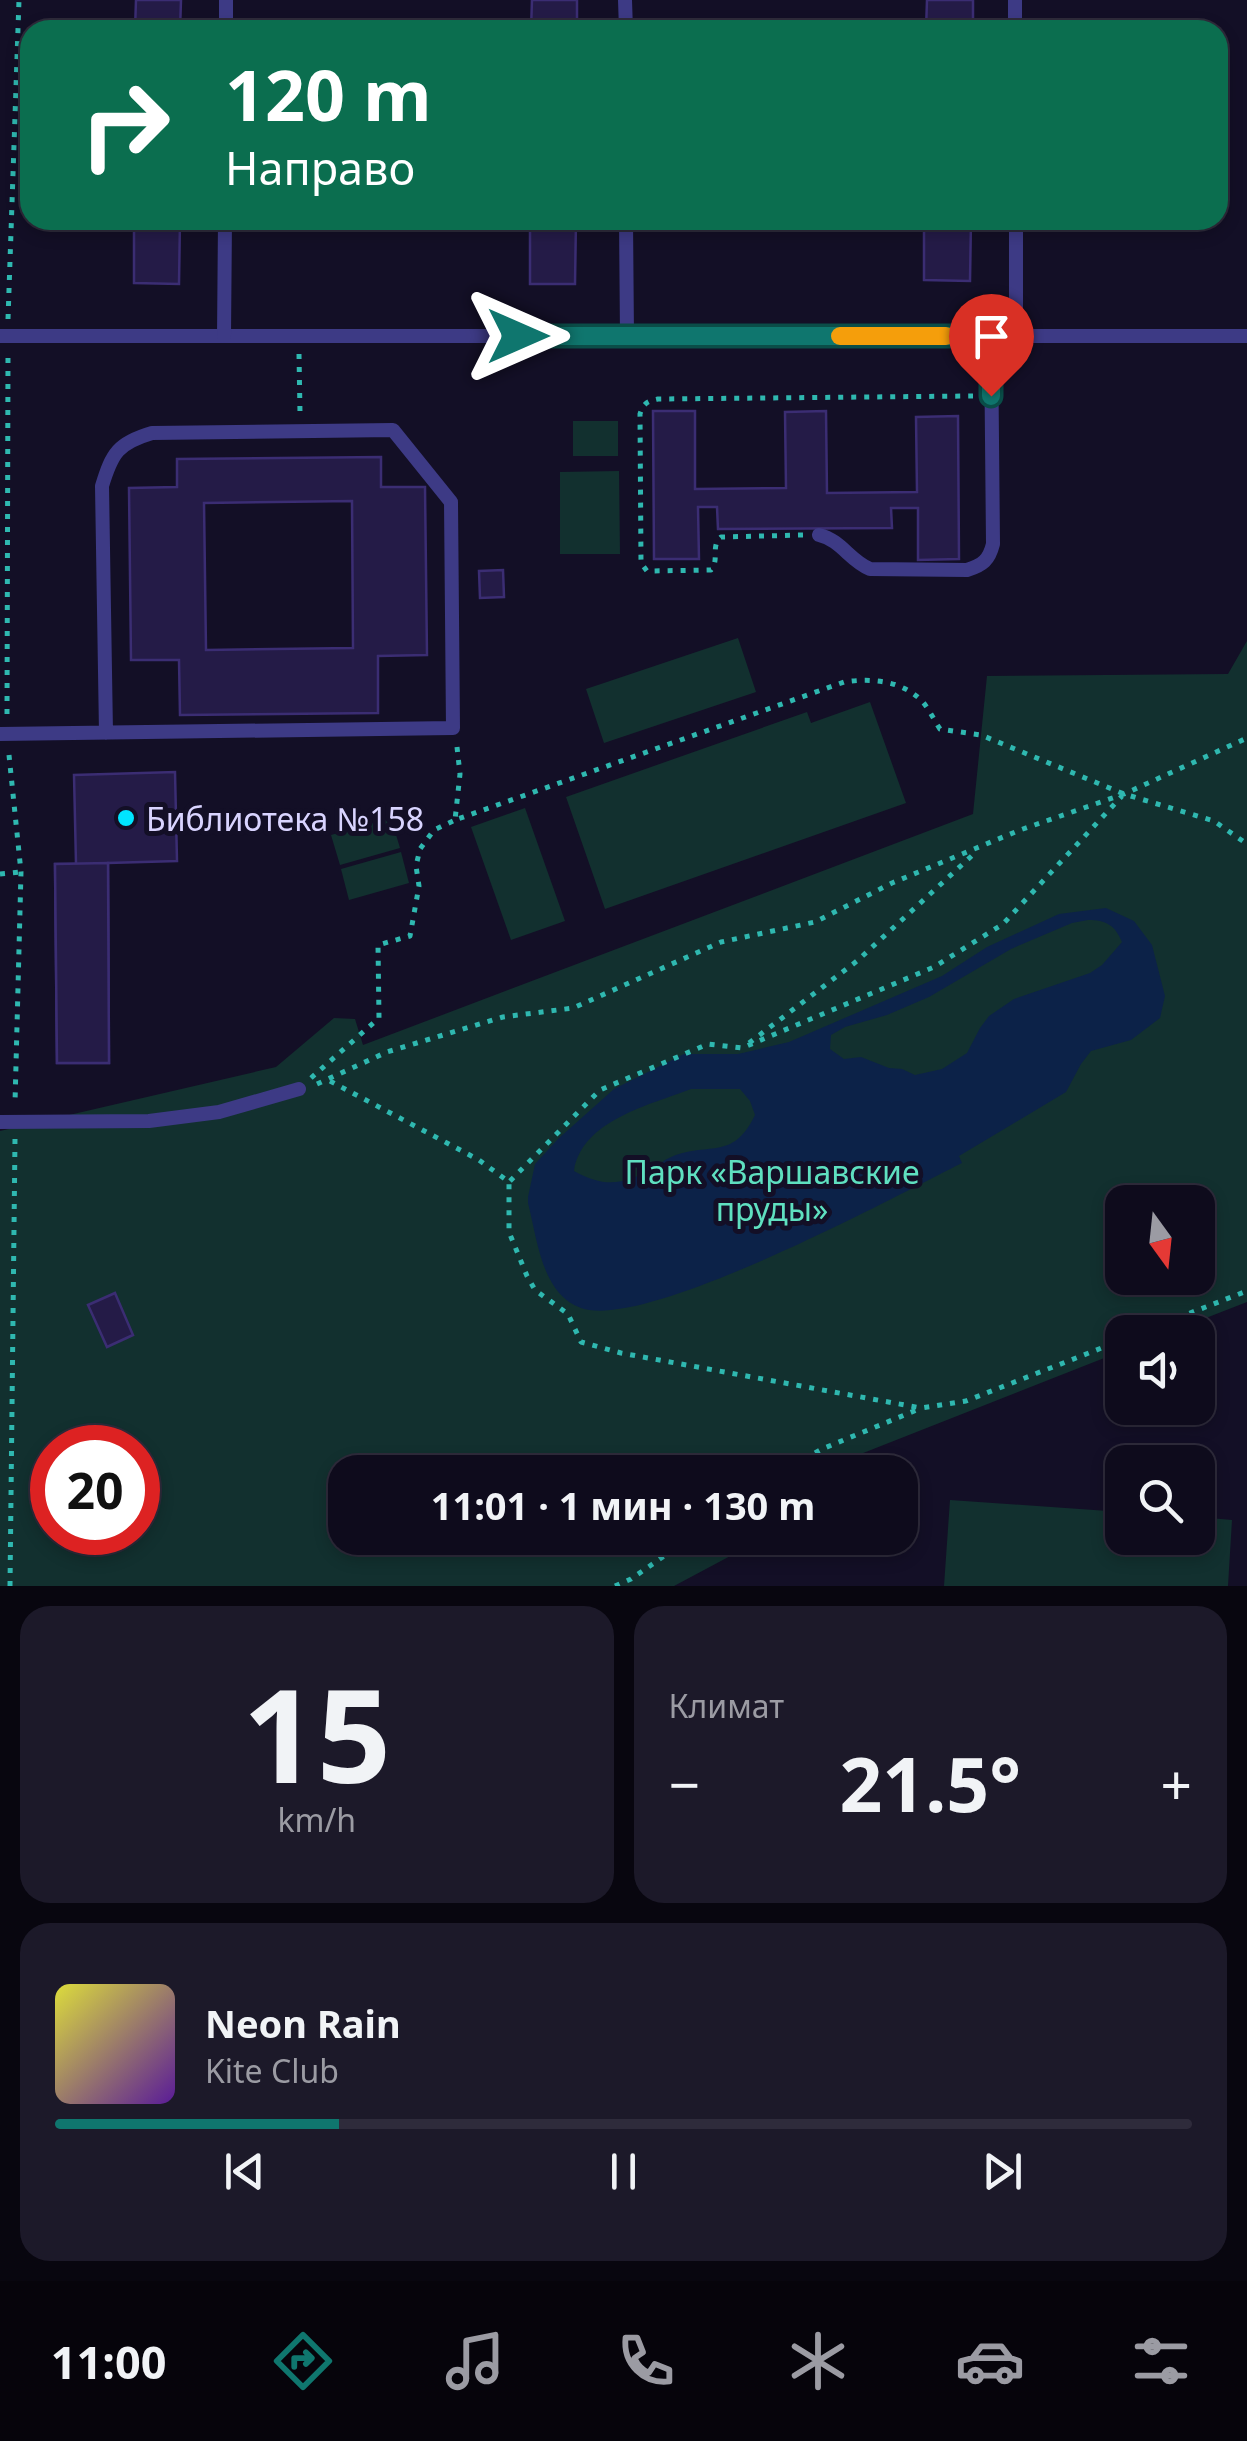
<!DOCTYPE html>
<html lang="ru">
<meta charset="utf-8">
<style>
body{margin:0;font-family:"Noto Sans",sans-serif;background:#1c1929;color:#f1f3f6;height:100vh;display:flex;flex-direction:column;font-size:38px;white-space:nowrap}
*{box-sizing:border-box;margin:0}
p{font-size:32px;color:#9b9ba3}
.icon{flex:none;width:55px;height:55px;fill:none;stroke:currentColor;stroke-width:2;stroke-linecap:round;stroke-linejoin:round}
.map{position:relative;height:1586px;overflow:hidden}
.side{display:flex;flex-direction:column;gap:20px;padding:20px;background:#08060f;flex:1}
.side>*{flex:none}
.hud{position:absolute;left:20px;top:20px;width:1208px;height:210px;border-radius:30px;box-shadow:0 5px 15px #0003,0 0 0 2px #2e2b3b;background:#0b6e4f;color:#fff;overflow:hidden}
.needle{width:65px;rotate:165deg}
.tools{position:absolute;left:1105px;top:1185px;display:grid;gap:20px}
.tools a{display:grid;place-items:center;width:110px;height:110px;border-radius:20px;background:#0e0b1c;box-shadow:0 5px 15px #0003,0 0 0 2px #2e2b3b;font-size:50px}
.speed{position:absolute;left:30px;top:1425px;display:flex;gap:20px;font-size:50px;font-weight:700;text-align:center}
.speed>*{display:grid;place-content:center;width:130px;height:130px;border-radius:50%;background:#0e0b1c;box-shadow:0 5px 15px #0003,0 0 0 2px #2e2b3b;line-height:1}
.speed .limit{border:15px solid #d22;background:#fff;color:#111}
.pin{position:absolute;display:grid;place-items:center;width:85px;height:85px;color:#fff;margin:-102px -42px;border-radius:50% 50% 50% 0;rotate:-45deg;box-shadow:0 0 10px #0007}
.pin .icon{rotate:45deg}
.me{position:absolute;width:110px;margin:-55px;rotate:90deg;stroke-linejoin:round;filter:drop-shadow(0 0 8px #0008)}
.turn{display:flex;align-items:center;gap:35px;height:210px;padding:0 40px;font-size:45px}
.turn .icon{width:130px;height:130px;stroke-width:2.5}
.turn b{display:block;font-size:70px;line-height:85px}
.big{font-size:75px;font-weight:700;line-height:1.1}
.side .card{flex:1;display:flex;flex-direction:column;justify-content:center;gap:15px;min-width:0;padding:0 35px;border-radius:30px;background:#1c1929}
.side .dial{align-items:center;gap:0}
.dial b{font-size:130px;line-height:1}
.song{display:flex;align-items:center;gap:30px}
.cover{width:120px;height:120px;border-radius:15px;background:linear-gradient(135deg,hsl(60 70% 55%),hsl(270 70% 35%))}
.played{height:10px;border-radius:5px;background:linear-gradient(90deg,#0f766e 25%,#2e2b3b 25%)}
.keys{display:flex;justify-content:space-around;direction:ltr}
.heat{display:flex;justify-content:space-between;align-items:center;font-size:55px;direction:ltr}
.side .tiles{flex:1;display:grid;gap:20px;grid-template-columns:1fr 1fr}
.card:last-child{grid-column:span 2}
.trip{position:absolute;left:328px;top:1455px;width:590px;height:100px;border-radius:30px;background:#0e0b1c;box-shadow:0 5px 15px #0003,0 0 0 2px #2e2b3b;font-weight:700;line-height:100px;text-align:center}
.dock{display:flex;height:160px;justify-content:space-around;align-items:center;background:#06040b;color:#9b9ba3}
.dock .icon{width:70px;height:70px}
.dock .active{color:#0f766e}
.dock b{font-size:45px;color:#f1f3f6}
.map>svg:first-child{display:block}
.green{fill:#12302f;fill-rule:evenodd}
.water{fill:#0c2248;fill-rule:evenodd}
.building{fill:#241b47;stroke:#3b2d73;stroke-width:2.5;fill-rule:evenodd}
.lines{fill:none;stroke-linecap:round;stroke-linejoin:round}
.path{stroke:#2fb8b0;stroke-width:5;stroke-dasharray:5 8;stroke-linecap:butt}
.service{stroke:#3d3a85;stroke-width:14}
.route-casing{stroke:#0a4d48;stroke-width:25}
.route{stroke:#0f766e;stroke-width:18}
.slow{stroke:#f59e0b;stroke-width:18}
.poi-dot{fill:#00e5ff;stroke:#130f26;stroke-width:4}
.labels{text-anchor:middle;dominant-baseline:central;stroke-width:10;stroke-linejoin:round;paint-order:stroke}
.poi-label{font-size:32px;fill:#d9d4ff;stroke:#130f26;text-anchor:start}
.park-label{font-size:32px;fill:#5fe0c0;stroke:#130f26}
</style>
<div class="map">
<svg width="1247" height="1586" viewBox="0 0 1247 1586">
<rect width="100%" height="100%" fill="#130f26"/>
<g class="green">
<rect x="573" y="421" width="45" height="35"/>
<polygon points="619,471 620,554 560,554 560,472"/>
<polygon points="738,638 756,692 604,743 586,689"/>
<path d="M1247,641V1302L1170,1332H1122V1351L815,1472H345V1538H764L674,1586H0V1131L276,1067L334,1018L355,1019L363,1045L973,814L987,676L1228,674ZM1122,1202H1198V1278H1122ZM52,1448H138V1532H52Z"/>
<polygon points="870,702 906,803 605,909 566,797 807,712 811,723"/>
<polygon points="525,808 565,921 511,940 471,827"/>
<polygon points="391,818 400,848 340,865 331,835"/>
<polygon points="401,852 409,883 349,900 341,869"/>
<polygon points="950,1500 1122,1512 1122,1538 1198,1538 1198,1517 1232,1520 1228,1586 944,1586"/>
</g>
<path class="water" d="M1106,908L1134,921L1152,945L1165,996L1160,1018L1131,1040L1091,1051L1081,1064L1066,1092L959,1156L962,1163C894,1197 646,1331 581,1308C541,1294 537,1237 528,1203V1197L535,1164L558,1139L614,1089L684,1054H738L789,1042L942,976L987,947L1059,914ZM1088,920C1106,920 1115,925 1122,942L1102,965L1090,973L1014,999L989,1016L980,1028L967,1053L942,1069L915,1075L902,1069L889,1068L861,1057L844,1059L830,1049L831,1035L845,1027L887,1015L929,997L1011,949L1072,923ZM691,1089H740L750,1101L755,1115C732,1163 707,1140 669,1158C664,1160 660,1164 656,1167C625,1184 606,1189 574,1171C582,1120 650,1105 691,1089Z"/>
<g class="building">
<polygon points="136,0 181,0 180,30 135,30"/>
<polygon points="532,0 577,0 577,30 531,30"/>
<polygon points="927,0 973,0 973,30 926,30"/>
<polygon points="134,220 180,220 179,284 134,283"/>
<polygon points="530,220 576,220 575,284 530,284"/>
<polygon points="924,220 971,220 970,281 924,280"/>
<polygon points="653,411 695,411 695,489 786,488 785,412 826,411 827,493 917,492 916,417 958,416 959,559 918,560 918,508 891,508 892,528 718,529 717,507 698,507 699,559 654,559"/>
<path d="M381,457V487H425L427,655L378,656V713L180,715L179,660H131L129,488L177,487V459ZM352,501L353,648L206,650L204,503Z"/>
<polygon points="503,570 504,597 480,598 479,571"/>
<polygon points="175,772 177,861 108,863 109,1063 57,1063 55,864 76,864 74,775"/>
<polygon points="108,863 109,1063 57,1063 55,864"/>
<polygon points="115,1293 133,1335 107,1347 88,1305"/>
</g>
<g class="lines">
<g class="path">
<polyline points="8,319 19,0"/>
<polyline points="299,354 300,413"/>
<path d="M803,535L721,537C710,546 720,560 711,570L647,571L641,563L640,414C643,404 647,401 658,399L973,396"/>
<polyline points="7,714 8,355"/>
<path d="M457,747L460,774L455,820L844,682C871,678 901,680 922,701C929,709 934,720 940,729L981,735L1124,794L1214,821L1247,844"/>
<polyline points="9,755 21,872 15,1103"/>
<polyline points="0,874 21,872"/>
<polyline points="749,1043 857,961 977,851"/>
<polyline points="311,1078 379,1018 378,945 410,936 419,886 416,866 420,849 434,830 455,820"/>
<polyline points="330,1081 479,1160 509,1182 509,1232 527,1276 535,1290 568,1314 581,1342 621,1353 921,1408 966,1401 1122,1340"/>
<polyline points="317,1084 387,1052 503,1017 573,1008 721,942 815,922 892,883 1020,830 1124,794 1247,738"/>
<polyline points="510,1181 600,1090 708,1044 742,1048 934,967 1003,924 1122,796"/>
<polyline points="1141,1332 1247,1291"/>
<polyline points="781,1472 822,1449 919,1409"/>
<polyline points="10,1586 15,1139"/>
<polyline points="615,1586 631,1579 690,1538"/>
</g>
<g class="service">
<polyline points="625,0 626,30"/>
<polyline points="1015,0 1015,30"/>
<polyline points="226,30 226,0"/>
<polyline points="626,220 627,336"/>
<polyline points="1016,220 1016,336"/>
<polyline points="0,336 1247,336"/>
<polyline points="224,336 225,220"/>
<path d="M819,535C841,540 850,561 870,569L967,570C983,565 989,560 993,544L991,336"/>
<path d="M0,734L453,728L451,502L393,430L152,433C118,443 112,453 102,486L106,733"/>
<polyline points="0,1122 149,1121 219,1112 299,1089"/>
</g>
</g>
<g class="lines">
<g class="route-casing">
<polyline id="route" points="518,336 991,336 991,396"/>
</g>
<use href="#route" class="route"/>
<polyline class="slow" points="840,336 946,336"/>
</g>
<circle class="poi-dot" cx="126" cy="818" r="10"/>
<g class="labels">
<g class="poi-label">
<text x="146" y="818">Библиотека №158</text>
</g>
<g class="park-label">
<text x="772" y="1171">Парк «Варшавские<tspan x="772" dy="37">пруды»</tspan></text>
</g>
</g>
</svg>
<div class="tools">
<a><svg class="needle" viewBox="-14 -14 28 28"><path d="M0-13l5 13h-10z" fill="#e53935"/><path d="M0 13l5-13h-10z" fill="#9b9ba3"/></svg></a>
<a><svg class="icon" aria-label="sound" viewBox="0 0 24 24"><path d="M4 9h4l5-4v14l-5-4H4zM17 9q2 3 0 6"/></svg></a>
<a><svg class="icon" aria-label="search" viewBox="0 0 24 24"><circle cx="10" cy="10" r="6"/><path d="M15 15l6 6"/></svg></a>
</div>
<div class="speed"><div class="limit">20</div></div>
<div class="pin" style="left:991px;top:396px;background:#d93025"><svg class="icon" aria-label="arrive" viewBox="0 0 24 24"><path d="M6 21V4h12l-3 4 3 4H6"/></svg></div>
<svg class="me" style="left:518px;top:336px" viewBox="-20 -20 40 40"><path d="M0-17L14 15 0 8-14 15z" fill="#0f766e" stroke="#fff" stroke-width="4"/></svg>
<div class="trip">11:01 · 1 мин · 130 m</div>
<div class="hud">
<div class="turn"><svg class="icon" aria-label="right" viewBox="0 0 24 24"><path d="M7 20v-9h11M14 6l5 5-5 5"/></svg><div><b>120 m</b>Направо</div></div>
</div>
</div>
<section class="side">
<div class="tiles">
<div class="card dial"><b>15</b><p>km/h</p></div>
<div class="card"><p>Климат</p>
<div class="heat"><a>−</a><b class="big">21.5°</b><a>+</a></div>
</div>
<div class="card">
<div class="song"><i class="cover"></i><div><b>Neon Rain</b><p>Kite Club</p></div></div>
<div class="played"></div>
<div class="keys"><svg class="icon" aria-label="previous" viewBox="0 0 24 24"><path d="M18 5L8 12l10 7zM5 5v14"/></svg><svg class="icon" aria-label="pause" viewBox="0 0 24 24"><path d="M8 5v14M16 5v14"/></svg><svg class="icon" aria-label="next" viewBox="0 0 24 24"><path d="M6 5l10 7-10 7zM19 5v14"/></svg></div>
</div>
</div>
</section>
<nav class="dock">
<b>11:00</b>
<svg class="icon active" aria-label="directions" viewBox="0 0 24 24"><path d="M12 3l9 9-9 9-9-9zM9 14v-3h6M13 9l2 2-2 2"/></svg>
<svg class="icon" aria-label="music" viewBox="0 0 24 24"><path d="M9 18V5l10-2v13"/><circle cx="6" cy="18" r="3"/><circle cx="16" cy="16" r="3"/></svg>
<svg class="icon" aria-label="phone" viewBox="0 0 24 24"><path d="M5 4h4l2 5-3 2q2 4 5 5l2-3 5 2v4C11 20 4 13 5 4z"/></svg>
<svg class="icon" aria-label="climate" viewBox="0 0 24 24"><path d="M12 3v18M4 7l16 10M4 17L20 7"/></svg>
<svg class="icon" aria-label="car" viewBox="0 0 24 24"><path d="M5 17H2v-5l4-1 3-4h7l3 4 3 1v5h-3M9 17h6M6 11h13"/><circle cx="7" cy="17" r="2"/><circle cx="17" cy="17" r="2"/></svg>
<svg class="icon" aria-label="filters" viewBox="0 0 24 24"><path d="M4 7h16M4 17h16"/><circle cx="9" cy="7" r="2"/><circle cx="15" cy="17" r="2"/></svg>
</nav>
